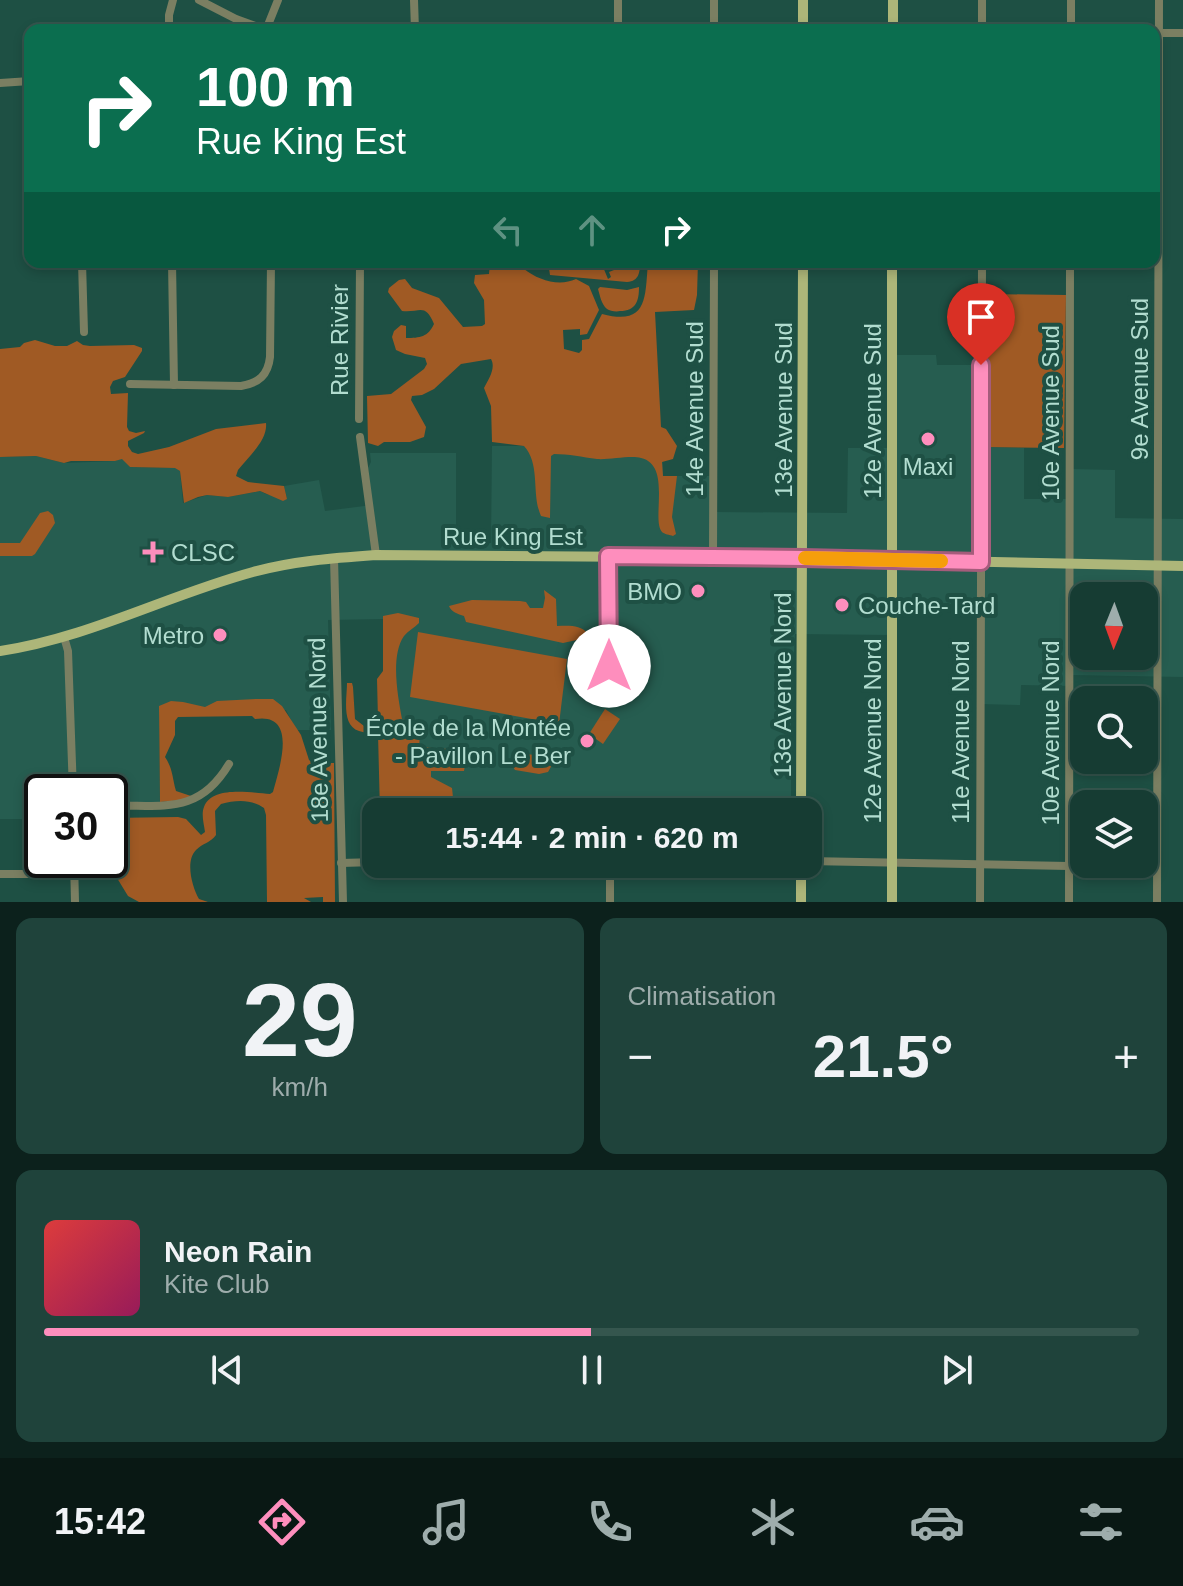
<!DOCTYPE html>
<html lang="fr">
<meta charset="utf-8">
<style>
body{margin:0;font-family:Helvetica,sans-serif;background:#1f433b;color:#f1f3f6;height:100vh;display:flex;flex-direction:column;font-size:30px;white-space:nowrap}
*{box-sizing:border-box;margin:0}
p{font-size:26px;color:#9eadac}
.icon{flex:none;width:44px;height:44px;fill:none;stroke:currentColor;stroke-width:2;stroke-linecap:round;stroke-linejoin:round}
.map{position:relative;height:902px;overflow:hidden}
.drawer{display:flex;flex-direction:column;gap:16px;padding:16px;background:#0c211c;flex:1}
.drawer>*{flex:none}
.banner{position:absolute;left:24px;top:24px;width:1136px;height:244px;border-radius:16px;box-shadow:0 4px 12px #0003,0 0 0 2px #35564e;background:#0b6e4f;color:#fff;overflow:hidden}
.needle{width:52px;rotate:181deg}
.tools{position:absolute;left:1070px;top:582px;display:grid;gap:16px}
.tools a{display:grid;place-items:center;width:88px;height:88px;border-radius:16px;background:#163c33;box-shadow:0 4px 12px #0003,0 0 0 2px #35564e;font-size:40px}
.speed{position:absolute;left:24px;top:774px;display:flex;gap:16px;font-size:40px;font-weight:700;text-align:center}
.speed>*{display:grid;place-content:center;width:104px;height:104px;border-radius:50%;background:#163c33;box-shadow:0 4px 12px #0003,0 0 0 2px #35564e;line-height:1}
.speed .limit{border:4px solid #111;border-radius:12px;background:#fff;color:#111}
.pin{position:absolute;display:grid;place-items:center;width:68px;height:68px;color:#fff;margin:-82px -34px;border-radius:50% 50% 50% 0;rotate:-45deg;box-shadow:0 0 8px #0007}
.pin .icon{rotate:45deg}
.me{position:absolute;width:88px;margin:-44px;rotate:0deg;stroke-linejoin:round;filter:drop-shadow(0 0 6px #0008)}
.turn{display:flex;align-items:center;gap:28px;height:168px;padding:0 40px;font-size:36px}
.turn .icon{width:104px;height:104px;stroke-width:2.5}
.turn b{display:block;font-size:56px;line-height:68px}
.lanes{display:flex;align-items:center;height:76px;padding:0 40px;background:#0003;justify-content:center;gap:40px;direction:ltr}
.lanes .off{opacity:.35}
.big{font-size:60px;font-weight:800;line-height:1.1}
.drawer .card{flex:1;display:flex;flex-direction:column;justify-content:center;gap:12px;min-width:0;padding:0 28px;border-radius:16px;background:#1f433b}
.drawer .dial{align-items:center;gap:0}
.dial b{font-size:104px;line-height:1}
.song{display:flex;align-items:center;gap:24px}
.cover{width:96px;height:96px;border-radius:12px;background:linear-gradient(135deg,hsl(0 70% 55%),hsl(330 70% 35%))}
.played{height:8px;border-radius:4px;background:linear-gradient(90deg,#fe8ebd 50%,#35564e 50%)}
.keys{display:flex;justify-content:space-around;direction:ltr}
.heat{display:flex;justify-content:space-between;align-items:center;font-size:44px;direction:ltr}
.drawer .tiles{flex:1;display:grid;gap:16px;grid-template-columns:1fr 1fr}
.card:last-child{grid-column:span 2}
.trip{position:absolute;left:362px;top:798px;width:460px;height:80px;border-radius:16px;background:#163c33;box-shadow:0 4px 12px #0003,0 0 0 2px #35564e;font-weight:800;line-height:80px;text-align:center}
.tab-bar{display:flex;height:128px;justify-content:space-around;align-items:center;background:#091814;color:#9eadac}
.tab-bar .icon{width:56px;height:56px}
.tab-bar .on{color:#fe8ebd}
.tab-bar b{font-size:36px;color:#f1f3f6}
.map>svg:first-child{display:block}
.built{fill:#265d50;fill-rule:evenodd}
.green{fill:#a05a24}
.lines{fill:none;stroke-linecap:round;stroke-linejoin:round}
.minor{stroke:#7b7f62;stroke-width:8}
.major{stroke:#adb679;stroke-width:10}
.route-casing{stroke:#a55c7b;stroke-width:20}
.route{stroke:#fe8ebd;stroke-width:14}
.slow{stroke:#f59e0b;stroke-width:14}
.poi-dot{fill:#fe8ebd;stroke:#1e5044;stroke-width:3}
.labels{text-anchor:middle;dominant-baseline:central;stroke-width:8;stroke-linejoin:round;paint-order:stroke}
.street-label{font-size:24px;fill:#b2ddd0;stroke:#1e5044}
.poi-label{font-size:24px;fill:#b2ddd0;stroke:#1e5044;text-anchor:end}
</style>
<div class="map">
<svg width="1183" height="902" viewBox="0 0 1183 902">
<rect width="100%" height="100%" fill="#1e5044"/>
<path class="built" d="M892,355H936L937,365H988L987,447L1024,448V499H1070V469L1115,470V518L1183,519V677L1070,675V686L1021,685L1020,705L980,704V607L892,606V635L795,634L794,653L791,669V812H385L383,619L328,620L331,730H296L286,710L159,712L160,804L110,806V792H67L66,776H30V819H0V457L36,456L64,463L115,461L123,458L130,467L176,468L180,471L183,503L207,495L228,497L260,491L266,494L287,499L284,486L319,480L325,511L372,505L368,468L371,462L370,453H456V543H491L492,446L662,445L663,476H714V512L847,513L848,448H891ZM1084,596H1144V656H1084Z"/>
<g class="green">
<path d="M490,262H522L524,269C538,280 559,287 576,279L589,286L599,310L587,334L580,335V329L563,330L564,349L579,353L582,350V340L589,339L602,314C648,326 645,298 648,262H698L697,295L694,310L655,312L661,427L666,429L677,446L673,459L662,462L663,476H677L672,517L676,534L673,536C670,535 664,534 662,532C651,520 672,465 641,458C631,455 609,460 597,459C582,457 569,454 554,454L551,456L550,518L541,516C531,494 541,465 524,446L492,442L491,406L484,388C489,379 496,368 491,359L461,364L434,389L422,395L412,396L411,400L426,427L424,437L410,442H384L378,446L368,443L367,396L391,394L424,369L427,364L425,358L405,354L396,350L392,337L394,331L401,325L406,326V338C420,338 428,337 434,324C425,302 420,313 402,311L388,292L389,288L399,280L405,279L412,288L439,298L463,327L482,326L485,324L484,300L474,283L475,275L489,274Z"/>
<path d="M548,262H601L608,279L611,277L609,272L619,268L617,262H641C639,272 640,281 627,282L550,275Z"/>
<path d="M600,287L627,290L639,287C639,301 636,311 620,311C616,312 610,311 607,309C601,304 600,295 598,289Z"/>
<polygon points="989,294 1066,295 1064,448 987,447"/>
<path d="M35,340L55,346H67L77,341L83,345L90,346L134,345L142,348V351L125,377L113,381L110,387L111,394L128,393L127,427L129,431L136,433L145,431L144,433L128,441V446L132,452L138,454L169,447L216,429L266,423C268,440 248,457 238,470L236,476L248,482L284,486L287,499L283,501L260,491L228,497L207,495L198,497L184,503L180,471L175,468L130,467L122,459L115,461H71L64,463L36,456L0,457V349L20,347L24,343Z"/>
<polygon points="48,511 53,515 55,523 35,554 32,556 0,556 0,543 20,543 40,513"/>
<path d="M544,590L556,599L557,626C568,626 580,624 588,634L586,638L563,643L466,622L464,616C458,614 451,612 449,606L472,600L520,601L526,602L530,608H543L545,598Z"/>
<path d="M398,613L419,618V623C414,628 408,631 404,636C390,656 398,697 402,719L411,723L420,735L419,747L463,750L466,760L464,771H431V777L452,788L454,807L469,812H380L378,734C372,733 365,733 359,731C341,725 347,698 347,683H352L353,687L355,719L364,726L374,725L378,720L377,679L383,671V616Z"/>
<polygon points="418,632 567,659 559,724 410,697"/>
<path d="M256,699H273L282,706L301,735L309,760L313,763H334L335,902H323V897L304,898L311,902H267L266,815L264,808C251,799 236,800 221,804L215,811L216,835C210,843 203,843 196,850C185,861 192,887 199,899L208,902H139L128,896L117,878V831L110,828V818L178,817L186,819L201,835L205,832C204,824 201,814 204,807C212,785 252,793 270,794L273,792C279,769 299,712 255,719L252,716L178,717L175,721V735L165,757C173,769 172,777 176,791L191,796L184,800L160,802L159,706L171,701L183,702L205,707L217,701Z"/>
<polygon points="605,709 620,719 603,744 589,734"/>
<polygon points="523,754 553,756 557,756 548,772 539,774 515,770 513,767 520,755"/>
</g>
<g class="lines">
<g class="minor">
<polyline points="199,0 236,19 266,30"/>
<polyline points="414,0 415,30"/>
<polyline points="618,0 618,30"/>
<polyline points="169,30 169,15 173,0"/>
<polyline points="266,30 278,0"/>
<polyline points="670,30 779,30"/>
<polyline points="714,30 714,0"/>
<polyline points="982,30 982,0"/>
<polyline points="1071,30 1071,0"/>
<polyline points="1156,33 1183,33"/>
<polyline points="0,83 30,81"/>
<polyline points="82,262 84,332"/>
<polyline points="172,262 174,385"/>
<path d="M130,384L241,386C259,383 268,375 270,357L271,262"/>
<polyline points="359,419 360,262"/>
<polyline points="360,437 376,555"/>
<polyline points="608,556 609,666"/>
<polyline points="713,557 714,262"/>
<polyline points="334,558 343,902"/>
<polyline points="64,637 68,651 73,792"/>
<path d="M110,806C162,804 198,816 229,764"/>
<polyline points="74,860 75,902"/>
<polyline points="808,861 1069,866"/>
<polyline points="341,863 376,862"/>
<polyline points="0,874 74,874"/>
<polyline points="610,902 610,864"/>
<polyline points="980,902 982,262"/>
<polyline points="1069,902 1070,262"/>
<polyline points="1157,902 1159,0"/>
</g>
<g class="major">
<polyline points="803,0 803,30"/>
<polyline points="893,30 893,0"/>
<path d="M0,651C88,638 168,595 253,572C293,561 334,558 376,555L803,558L1183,566"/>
<polyline points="801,812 803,262"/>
<polyline points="801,864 801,902"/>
<polyline points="892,902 892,262"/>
</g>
</g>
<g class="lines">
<g class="route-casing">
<polyline id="route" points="609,666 608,556 803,558 981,562 981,365"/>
</g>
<use href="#route" class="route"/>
<polyline class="slow" points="805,558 941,561"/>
</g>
<g class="poi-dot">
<circle cx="928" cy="439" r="8"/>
<path d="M149 540h8v8h8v8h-8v8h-8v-8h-8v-8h8z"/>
<circle cx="698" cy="591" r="8"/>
<circle cx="842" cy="605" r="8"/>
<circle cx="220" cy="635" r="8"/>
<circle cx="587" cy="741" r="8"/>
</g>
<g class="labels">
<g class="street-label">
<text transform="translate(339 340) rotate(-90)">Rue Rivier</text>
<text transform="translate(1139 379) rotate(-90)">9e Avenue Sud</text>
<text transform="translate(694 409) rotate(-90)">14e Avenue Sud</text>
<text transform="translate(783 410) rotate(-90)">13e Avenue Sud</text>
<text transform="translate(872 411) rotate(-90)">12e Avenue Sud</text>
<text transform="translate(1050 413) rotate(-90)">10e Avenue Sud</text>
<text x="513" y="536">Rue King Est</text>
<text transform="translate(782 685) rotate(-90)">13e Avenue Nord</text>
<text transform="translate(318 730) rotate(-91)">18e Avenue Nord</text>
<text transform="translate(872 731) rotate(-90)">12e Avenue Nord</text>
<text transform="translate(960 732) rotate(-90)">11e Avenue Nord</text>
<text transform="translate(1050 733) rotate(-90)">10e Avenue Nord</text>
</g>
<g class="poi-label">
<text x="928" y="466" text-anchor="middle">Maxi</text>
<text x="171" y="552" text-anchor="start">CLSC</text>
<text x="682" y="591">BMO</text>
<text x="858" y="605" text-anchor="start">Couche-Tard</text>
<text x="204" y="635">Metro</text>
<text x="571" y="727">École de la Montée<tspan x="571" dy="28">- Pavillon Le Ber</tspan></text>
</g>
</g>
</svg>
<div class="tools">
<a><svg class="needle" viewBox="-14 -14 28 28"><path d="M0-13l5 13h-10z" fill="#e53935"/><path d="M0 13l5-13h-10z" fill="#9eadac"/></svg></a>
<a><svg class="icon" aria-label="search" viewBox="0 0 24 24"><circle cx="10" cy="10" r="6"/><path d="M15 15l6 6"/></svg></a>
<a><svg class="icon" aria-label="layers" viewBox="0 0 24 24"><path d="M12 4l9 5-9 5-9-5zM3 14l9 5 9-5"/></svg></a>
</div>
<div class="speed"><div class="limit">30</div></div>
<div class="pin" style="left:981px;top:365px;background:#d93025"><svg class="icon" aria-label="arrive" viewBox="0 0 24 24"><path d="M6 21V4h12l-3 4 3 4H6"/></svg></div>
<svg class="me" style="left:609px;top:666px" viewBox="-20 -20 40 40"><circle r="19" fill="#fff"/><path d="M0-13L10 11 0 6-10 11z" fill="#fe8ebd"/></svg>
<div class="trip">15:44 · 2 min · 620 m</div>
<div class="banner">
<div class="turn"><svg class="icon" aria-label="right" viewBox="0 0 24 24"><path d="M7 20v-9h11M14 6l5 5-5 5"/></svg><div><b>100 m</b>Rue King Est</div></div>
<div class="lanes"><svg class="icon off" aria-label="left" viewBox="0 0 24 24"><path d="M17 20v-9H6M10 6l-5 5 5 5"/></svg><svg class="icon off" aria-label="ahead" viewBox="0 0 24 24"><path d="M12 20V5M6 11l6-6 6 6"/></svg><svg class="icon" aria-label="right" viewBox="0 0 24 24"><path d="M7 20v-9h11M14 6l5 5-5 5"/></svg></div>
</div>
</div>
<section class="drawer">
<div class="tiles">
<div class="card dial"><b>29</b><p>km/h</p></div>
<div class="card"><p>Climatisation</p>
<div class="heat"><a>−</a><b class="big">21.5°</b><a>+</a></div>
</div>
<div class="card">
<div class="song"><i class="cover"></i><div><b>Neon Rain</b><p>Kite Club</p></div></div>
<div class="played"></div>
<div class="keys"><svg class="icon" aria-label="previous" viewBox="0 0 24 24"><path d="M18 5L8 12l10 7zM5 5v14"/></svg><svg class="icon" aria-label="pause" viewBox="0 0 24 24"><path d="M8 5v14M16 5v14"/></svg><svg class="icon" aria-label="next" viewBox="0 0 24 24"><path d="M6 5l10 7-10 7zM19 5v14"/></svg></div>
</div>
</div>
</section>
<nav class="tab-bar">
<b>15:42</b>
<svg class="icon on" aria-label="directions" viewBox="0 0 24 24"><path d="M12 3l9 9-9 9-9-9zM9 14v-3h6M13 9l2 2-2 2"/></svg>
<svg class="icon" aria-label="music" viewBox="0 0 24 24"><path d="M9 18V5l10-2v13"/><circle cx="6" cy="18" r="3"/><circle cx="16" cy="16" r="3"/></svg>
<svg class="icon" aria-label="phone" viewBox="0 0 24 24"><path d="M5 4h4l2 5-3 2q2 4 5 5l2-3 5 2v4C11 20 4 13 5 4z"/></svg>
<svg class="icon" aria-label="climate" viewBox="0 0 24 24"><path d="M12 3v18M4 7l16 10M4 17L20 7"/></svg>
<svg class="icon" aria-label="car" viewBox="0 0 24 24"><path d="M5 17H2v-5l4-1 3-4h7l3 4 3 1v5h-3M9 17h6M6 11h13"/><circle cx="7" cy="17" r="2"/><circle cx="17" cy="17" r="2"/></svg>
<svg class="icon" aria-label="filters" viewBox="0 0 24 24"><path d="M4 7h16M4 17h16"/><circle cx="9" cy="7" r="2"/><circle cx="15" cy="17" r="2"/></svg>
</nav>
